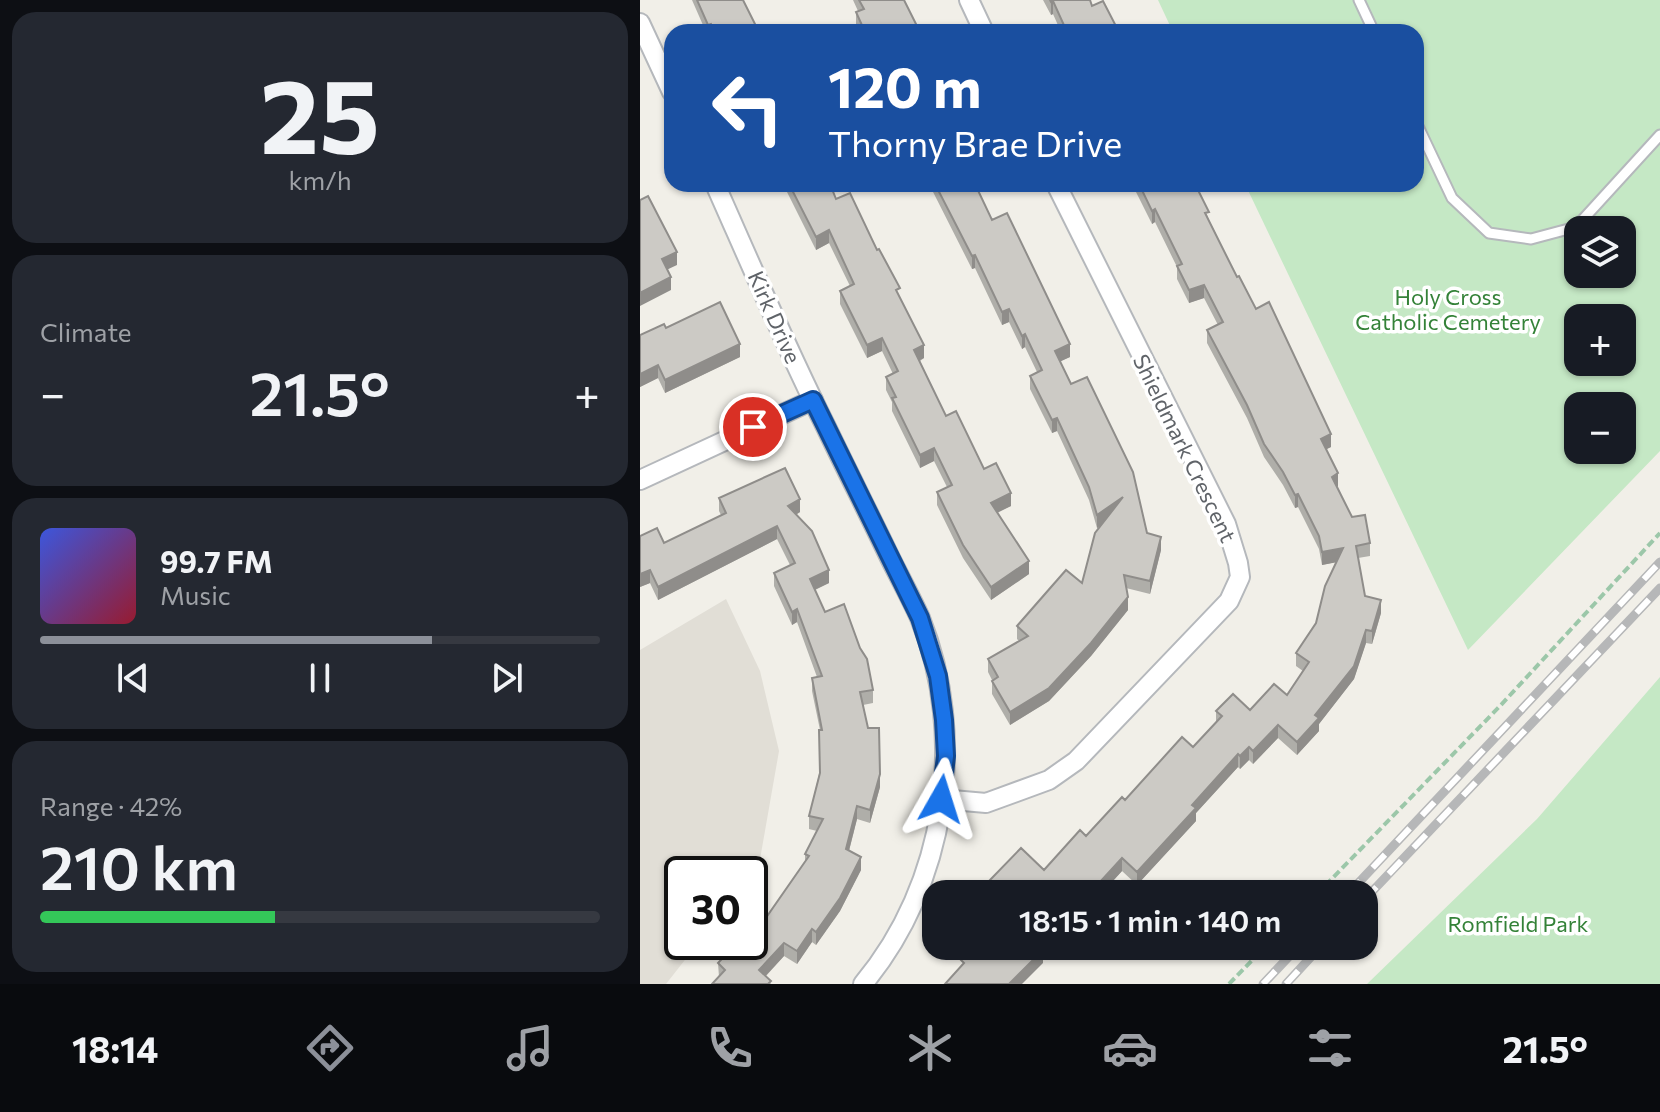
<!DOCTYPE html>
<meta charset="utf-8">
<style>
body{margin:0;font-family:Commissioner,sans-serif;background:#242831;color:#f1f3f6;height:100vh;display:flex;flex-direction:column;font-size:30px;white-space:nowrap}
*{box-sizing:border-box;margin:0}
p{font-size:26px;color:#9ea1a6}
.icon{flex:none;width:44px;height:44px;fill:none;stroke:currentColor;stroke-width:2;stroke-linecap:round;stroke-linejoin:round}
.map{position:relative;flex:1;overflow:hidden}
.sheet{display:flex;flex-direction:column;gap:12px;padding:12px;background:#0d0f14;width:640px}
.sheet>*{flex:none}
.guide{position:absolute;left:24px;top:24px;width:760px;height:168px;border-radius:24px;box-shadow:0 2px 6px #0004;background:#1a4fa0;color:#fff;overflow:hidden}
.fabs{position:absolute;left:924px;top:216px;display:grid;gap:16px}
.fabs a{display:grid;place-items:center;width:72px;height:72px;border-radius:16px;background:#171b24;box-shadow:0 2px 6px #0004;font-size:40px}
.speed{position:absolute;left:24px;top:856px;display:flex;gap:16px;font-size:40px;font-weight:700;text-align:center}
.speed>*{display:grid;place-content:center;width:104px;height:104px;border-radius:50%;background:#171b24;box-shadow:0 2px 6px #0004;line-height:1}
.speed .limit{border:4px solid #111;border-radius:12px;background:#fff;color:#111}
.pin{position:absolute;display:grid;place-items:center;width:68px;height:68px;color:#fff;margin:-34px;border:4px solid #fff;border-radius:50%;box-shadow:0 2px 8px #0007}
.me{position:absolute;width:88px;margin:-44px;rotate:6deg;stroke-linejoin:round;filter:drop-shadow(0 0 6px #0008)}
.turn{display:flex;align-items:center;gap:28px;height:168px;padding:0 32px;font-size:36px}
.turn .icon{width:104px;height:104px;stroke-width:2.5}
.turn b{display:block;font-size:56px;line-height:68px}
.big{font-size:60px;font-weight:600;line-height:1.1}
.sheet .widget{flex:1;display:flex;flex-direction:column;justify-content:center;gap:12px;min-width:0;padding:0 28px;border-radius:24px;background:#242831}
.sheet .dial{align-items:center;gap:0}
.dial b{font-size:104px;line-height:1}
.song{display:flex;align-items:center;gap:24px}
.cover{width:96px;height:96px;border-radius:12px;background:linear-gradient(135deg,hsl(230 70% 55%),hsl(350 70% 35%))}
.played{height:8px;border-radius:4px;background:linear-gradient(90deg,#8c9099 70%,#363941 70%)}
.keys{display:flex;justify-content:space-around;direction:ltr}
.heat{display:flex;justify-content:space-between;align-items:center;font-size:44px;direction:ltr}
.charge{height:12px;border-radius:6px;background:linear-gradient(90deg,#34c759 42%,#363941 0)}
.trip{position:absolute;left:282px;top:880px;width:456px;height:80px;border-radius:24px;background:#171b24;box-shadow:0 2px 6px #0004;font-weight:600;line-height:80px;text-align:center}
.menu{display:flex;height:128px;justify-content:space-around;align-items:center;background:#090b0e;color:#9ea1a6}
.menu .icon{width:56px;height:56px}
.menu .current{color:#8c9099}
.menu b{font-size:36px;color:#f1f3f6}
main{display:flex;flex:1;min-height:0}
.map>svg:first-child{display:block}
.education{fill:#e1ded6}
.green{fill:#c5e8c5;fill-rule:evenodd}
.lines{fill:none;stroke-linecap:round;stroke-linejoin:round}
.service-casing{stroke:#b5b8bc;stroke-width:13}
.minor-casing{stroke:#b5b8bc;stroke-width:22}
.path{stroke:#9cc7a9;stroke-width:4;stroke-dasharray:8 4;stroke-linecap:butt}
.service{stroke:#fff;stroke-width:9}
.minor{stroke:#fff;stroke-width:18}
.rail-casing{stroke:#b6b7b8;stroke-width:9}
.rail{stroke:#fff;stroke-width:6;stroke-dasharray:18;stroke-linecap:butt}
.wall{fill:#afaea9}
.shaded-wall{fill:#8f8d8a}
.building{fill:#cccac5;stroke:#8f8d8a;stroke-width:2}
.route-casing{stroke:#114b97;stroke-width:20}
.route{stroke:#1a73e8;stroke-width:14}
.labels{text-anchor:middle;dominant-baseline:central;stroke-width:7;stroke-linejoin:round;paint-order:stroke}
.park-label{font-size:22px;fill:#348238;stroke:#fff}
.street-label{font-size:22px;fill:#5f6368;stroke:#fff}
</style>
<main>
<section class="sheet">
<div class="widget dial"><b>25</b><p>km/h</p></div>
<div class="widget"><p>Climate</p>
<div class="heat"><a>−</a><b class="big">21.5°</b><a>+</a></div>
</div>
<div class="widget">
<div class="song"><i class="cover"></i><div><b>99.7 FM</b><p>Music</p></div></div>
<div class="played"></div>
<div class="keys"><svg class="icon" aria-label="previous" viewBox="0 0 24 24"><path d="M18 5L8 12l10 7zM5 5v14"/></svg><svg class="icon" aria-label="pause" viewBox="0 0 24 24"><path d="M8 5v14M16 5v14"/></svg><svg class="icon" aria-label="next" viewBox="0 0 24 24"><path d="M6 5l10 7-10 7zM19 5v14"/></svg></div>
</div>
<div class="widget"><p>Range · 42%</p><b class="big">210 km</b><div class="charge"></div></div>
</section>
<div class="map">
<svg width="1020" height="984" viewBox="0 0 1020 984">
<rect width="100%" height="100%" fill="#f1efe8"/>
<polygon class="education" points="86,599 120,671 139,751 119,865 110,877 110,874 42,874 42,942 59,942 26,984 0,984 0,650"/>
<g class="green">
<path d="M518,0H1020V451L828,650L605,184H776V32H533ZM938,230H982V274H938ZM938,318H982V362H938ZM938,406H982V450H938Z"/>
<polygon points="1020,677 1020,984 727,984 897,819"/>
</g>
<g class="lines">
<g class="service-casing">
<g id="service">
<polyline points="719,0 734,32"/>
<polyline points="776,122 812,198 849,233 891,239 936,227 1020,135"/>
</g>
</g>
<g class="minor-casing">
<g id="minor">
<polyline points="329,0 344,32"/>
<polyline points="0,23 32,92"/>
<path d="M75,184C111,265 146,347 186,427C207,471 229,514 250,558C260,578 271,598 280,618C328,738 306,885 223,984"/>
<polyline points="0,480 173,400"/>
<polyline points="301,799 346,803 409,780 436,761 589,601 600,577 598,563 586,524 416,184"/>
</g>
</g>
<g class="path">
<polyline points="677,894 860,706 1020,533"/>
<polyline points="589,984 626,946"/>
</g>
<use href="#service" class="service"/>
<use href="#minor" class="minor"/>
<g class="rail-casing">
<g id="rail">
<polyline points="708,894 1020,562"/>
<polyline points="724,900 1020,588"/>
<polyline points="623,984 659,946"/>
<polyline points="646,984 681,946"/>
</g>
</g>
<use href="#rail" class="rail"/>
</g>
<g class="wall">
<polygon points="52,0 103,0 119,32 66,32"/>
<polygon points="213,0 264,0 280,32 219,32 216,25 216,12 218,11"/>
<polygon points="403,0 450,0 452,6 479,32 421,32 413,14 411,15"/>
<polygon points="143,184 190,184 196,199 260,298 284,358 280,361 306,416 371,506 357,512 389,574 351,600 323,558 297,505 297,492 307,487 294,461 280,468 252,411 252,402 246,390 246,377 253,374 242,351 227,358 200,304 200,291 210,286 189,243 176,250"/>
<polygon points="289,184 335,184 352,220 430,357 420,361 507,533 521,550 510,594 486,588 488,610 451,656 409,701 370,725 352,694 352,680 348,672 348,659 379,641 377,639 377,626 442,583 461,526 457,528 449,500 417,431 412,433 390,389 390,376 397,372 385,347 382,349 369,322 362,325 335,268 332,269"/>
<polygon points="492,184 555,184 569,220 597,277 616,309 691,447 686,449 698,486 697,487 712,517 730,543 730,556 718,558 725,596 741,613 732,644 726,643 714,679 679,724 679,731 657,755 638,738 613,764 609,760 600,769 598,767 556,813 556,821 497,885 482,871 461,894 351,894 350,880 404,870 446,836 485,800 553,747 576,722 576,711 610,710 647,695 663,671 656,666 656,653 676,623 696,562 682,565 679,549 658,507 655,508 643,485 624,457 607,418 567,343 567,330 578,325 564,298 549,303 537,279 537,267 515,222 512,224"/>
<polygon points="0,335 100,357 25,393 18,378 0,387"/>
<polygon points="79,498 160,512 156,515 189,583 175,590 185,612 233,690 233,703 223,705 240,787 230,823 217,819 209,851 221,870 200,911 176,945 172,942 157,964 144,956 126,976 131,984 79,977 78,963 116,932 165,862 165,854 177,831 169,829 169,816 179,774 180,730 172,691 172,678 177,677 157,622 152,625 134,586 134,573 150,565 137,539 18,600 10,583 0,587 24,543 81,515 79,511"/>
</g>
<g class="shaded-wall">
<polygon points="413,1 413,14 411,15 411,2"/>
<polygon points="71,24 71,32 68,32 68,25"/>
<polygon points="515,209 515,222 512,224 512,211"/>
<polygon points="189,230 189,243 176,250 176,237"/>
<polygon points="37,252 37,265 22,272 22,259"/>
<polygon points="335,255 335,268 332,269 332,256"/>
<polygon points="31,277 31,290 0,306 0,293"/>
<polygon points="564,285 564,298 549,303 549,290"/>
<polygon points="369,309 369,322 362,325 362,312"/>
<polygon points="385,334 385,347 382,349 382,336"/>
<polygon points="242,338 242,351 227,358 227,345"/>
<polygon points="100,344 100,357 25,393 25,380"/>
<polygon points="430,344 430,357 415,364 415,351"/>
<polygon points="284,345 284,358 274,363 274,350"/>
<polygon points="18,365 18,378 0,387 0,374"/>
<polygon points="417,418 417,431 412,433 412,420"/>
<polygon points="691,434 691,447 681,452 681,439"/>
<polygon points="294,448 294,461 280,468 280,455"/>
<polygon points="698,473 698,486 692,490 692,477"/>
<polygon points="371,493 371,506 351,516 351,503"/>
<polygon points="658,494 658,507 655,508 655,495"/>
<polygon points="483,497 483,510 457,528 457,515"/>
<polygon points="160,499 160,512 148,519 148,506"/>
<polygon points="137,526 137,539 18,600 18,587"/>
<polygon points="521,537 521,550 510,594 510,581"/>
<polygon points="703,548 703,561 682,565 682,552"/>
<polygon points="389,561 389,574 351,600 351,587"/>
<polygon points="10,570 10,583 0,587 0,574"/>
<polygon points="189,570 189,583 170,592 170,579"/>
<polygon points="488,597 488,610 451,656 409,701 370,725 370,712"/>
<polygon points="741,600 741,613 732,644 732,631"/>
<polygon points="157,609 157,622 152,625 152,612"/>
<polygon points="726,630 726,643 714,679 679,724 679,731 657,755 657,742 675,715"/>
<polygon points="638,725 638,738 613,764 613,751"/>
<polygon points="609,747 609,760 600,769 600,756"/>
<polygon points="598,754 598,767 556,813 556,821 497,885 497,872 552,805"/>
<polygon points="240,774 240,787 230,823 230,810"/>
<polygon points="217,806 217,819 206,862 206,849"/>
<polygon points="221,857 221,870 200,911 176,945 176,932"/>
<polygon points="482,858 482,871 461,894 449,894"/>
<polygon points="431,883 431,894 420,894"/>
<polygon points="172,929 172,942 157,964 157,951"/>
<polygon points="144,943 144,956 119,983 119,970"/>
<polygon points="403,950 403,963 382,984 369,984"/>
</g>
<g class="building">
<polygon points="57,0 103,0 119,32 75,32 71,24 68,25"/>
<polygon points="219,0 264,0 280,32 225,32 216,12 224,9"/>
<polygon points="410,0 450,0 452,6 463,1 479,32 427,32 413,1 411,2"/>
<polygon points="149,184 190,184 196,199 210,193 237,250 239,249 260,288 256,290 284,345 274,350 306,416 316,411 344,469 356,463 371,493 351,503 389,561 351,587 323,545 297,492 312,485 294,448 280,455 252,398 256,397 246,377 258,371 242,338 227,345 200,291 214,284 189,230 176,237"/>
<polygon points="295,184 335,184 352,220 367,213 430,344 415,351 431,384 447,377 493,472 507,533 521,537 510,581 484,575 488,597 451,643 409,688 370,712 352,681 358,677 348,659 388,636 377,626 426,570 442,583 455,533 483,497 457,515 449,487 417,418 412,420 390,376 402,370 385,334 382,336 369,309 362,312 335,255 332,256"/>
<polygon points="499,184 555,184 569,212 565,213 597,277 599,276 616,309 629,302 691,434 681,439 698,473 692,477 712,517 725,515 730,543 716,546 725,596 741,600 732,631 726,630 714,666 675,715 679,718 657,742 638,725 613,751 609,747 600,756 598,754 552,805 556,808 497,872 482,858 449,894 442,894 431,883 420,894 361,894 363,892 350,880 381,848 404,870 440,830 446,836 482,797 485,800 542,737 553,747 582,716 576,711 593,694 610,710 634,684 647,695 669,662 656,653 676,623 685,586 703,548 682,552 679,536 658,494 655,495 643,472 624,444 607,405 567,330 583,322 564,285 549,290 537,266 542,264 515,209 512,211"/>
<polygon points="8,196 37,252 22,259 31,277 0,293 0,200"/>
<polygon points="80,302 100,344 25,380 18,365 0,374 0,335 24,324 26,328"/>
<polygon points="145,468 160,499 148,506 172,531 189,570 170,579 185,612 204,604 220,648 227,659 233,690 220,692 228,728 239,728 240,774 230,810 217,806 206,849 221,857 200,898 176,932 172,929 157,951 144,943 119,970 131,981 128,984 72,984 85,970 78,963 98,942 110,942 110,929 112,927 116,932 169,856 165,854 183,819 169,816 180,773 179,730 182,730 172,678 182,676 157,609 152,612 134,573 155,563 137,526 18,587 10,570 0,574 0,536 17,528 24,543 86,513 79,498"/>
<polygon points="333,946 398,946 403,950 369,984 305,984 324,963 320,959"/>
</g>
<g class="lines">
<g class="route-casing">
<polyline id="route" points="113,427 173,400 280,618 298,676 304,720 306,756 301,799"/>
</g>
<use href="#route" class="route"/>
</g>
<g class="labels">
<g class="park-label">
<text x="808" y="296">Holy Cross<tspan x="808" dy="25">Catholic Cemetery</tspan></text>
<text x="878" y="923">Romfield Park</text>
</g>
<g class="street-label">
<text transform="translate(135 317) rotate(66)">Kirk Drive</text>
<text transform="translate(545 448) rotate(64)">Shieldmark Crescent</text>
</g>
</g>
</svg>
<div class="fabs">
<a><svg class="icon" aria-label="layers" viewBox="0 0 24 24"><path d="M12 4l9 5-9 5-9-5zM3 14l9 5 9-5"/></svg></a>
<a>+</a>
<a>−</a>
</div>
<div class="speed"><div class="limit">30</div></div>
<div class="pin" style="left:113px;top:427px;background:#d93025"><svg class="icon" aria-label="arrive" viewBox="0 0 24 24"><path d="M6 21V4h12l-3 4 3 4H6"/></svg></div>
<svg class="me" style="left:301px;top:799px" viewBox="-20 -20 40 40"><path d="M0-17L14 15 0 8-14 15z" fill="#1a73e8" stroke="#fff" stroke-width="4"/></svg>
<div class="trip">18:15 · 1 min · 140 m</div>
<div class="guide">
<div class="turn"><svg class="icon" aria-label="left" viewBox="0 0 24 24"><path d="M17 20v-9H6M10 6l-5 5 5 5"/></svg><div><b>120 m</b>Thorny Brae Drive</div></div>
</div>
</div>
</main>
<nav class="menu">
<b>18:14</b>
<svg class="icon current" aria-label="directions" viewBox="0 0 24 24"><path d="M12 3l9 9-9 9-9-9zM9 14v-3h6M13 9l2 2-2 2"/></svg>
<svg class="icon" aria-label="music" viewBox="0 0 24 24"><path d="M9 18V5l10-2v13"/><circle cx="6" cy="18" r="3"/><circle cx="16" cy="16" r="3"/></svg>
<svg class="icon" aria-label="phone" viewBox="0 0 24 24"><path d="M5 4h4l2 5-3 2q2 4 5 5l2-3 5 2v4C11 20 4 13 5 4z"/></svg>
<svg class="icon" aria-label="climate" viewBox="0 0 24 24"><path d="M12 3v18M4 7l16 10M4 17L20 7"/></svg>
<svg class="icon" aria-label="car" viewBox="0 0 24 24"><path d="M5 17H2v-5l4-1 3-4h7l3 4 3 1v5h-3M9 17h6M6 11h13"/><circle cx="7" cy="17" r="2"/><circle cx="17" cy="17" r="2"/></svg>
<svg class="icon" aria-label="filters" viewBox="0 0 24 24"><path d="M4 7h16M4 17h16"/><circle cx="9" cy="7" r="2"/><circle cx="15" cy="17" r="2"/></svg>
<b>21.5°</b>
</nav>
